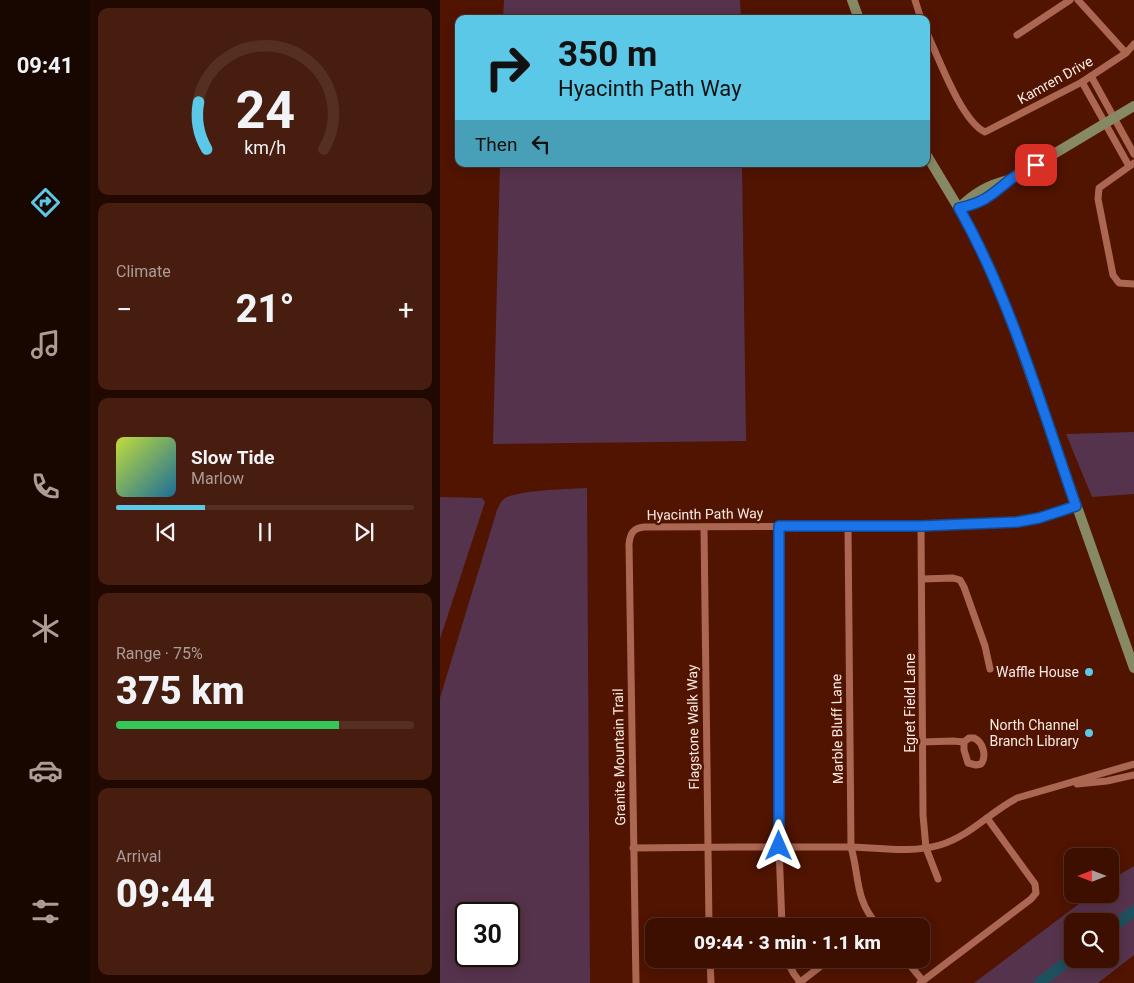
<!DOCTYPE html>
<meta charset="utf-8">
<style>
body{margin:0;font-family:Roboto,sans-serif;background:#471d0f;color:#f1f3f6;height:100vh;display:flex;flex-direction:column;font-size:19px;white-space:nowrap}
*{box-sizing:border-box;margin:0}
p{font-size:16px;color:#ac9c99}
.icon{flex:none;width:28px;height:28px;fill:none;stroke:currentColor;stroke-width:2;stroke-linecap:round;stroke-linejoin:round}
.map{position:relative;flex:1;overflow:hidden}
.details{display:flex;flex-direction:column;gap:8px;padding:8px;background:#210800;width:350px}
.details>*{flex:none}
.guide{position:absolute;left:15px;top:15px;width:475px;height:152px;border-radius:10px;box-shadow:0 2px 12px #0003,0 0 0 1px #552f22;background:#5ac8e6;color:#111;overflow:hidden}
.needle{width:32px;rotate:270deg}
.fabs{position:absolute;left:624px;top:848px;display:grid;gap:10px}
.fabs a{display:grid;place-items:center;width:55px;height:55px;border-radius:10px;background:#3c0f00;box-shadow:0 2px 12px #0003,0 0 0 1px #552f22;font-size:25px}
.speed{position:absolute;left:15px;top:902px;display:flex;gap:10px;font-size:25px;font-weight:700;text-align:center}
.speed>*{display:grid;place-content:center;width:65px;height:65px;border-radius:50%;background:#3c0f00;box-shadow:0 2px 12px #0003,0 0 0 1px #552f22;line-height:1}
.speed .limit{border:2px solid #111;border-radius:8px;background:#fff;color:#111}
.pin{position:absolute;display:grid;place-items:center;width:42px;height:42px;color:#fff;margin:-21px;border-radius:10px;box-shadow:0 2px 8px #0006}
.me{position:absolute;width:55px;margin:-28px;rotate:0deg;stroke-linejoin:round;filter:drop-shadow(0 0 4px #0008)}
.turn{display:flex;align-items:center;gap:18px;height:105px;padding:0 20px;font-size:22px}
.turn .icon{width:65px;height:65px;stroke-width:2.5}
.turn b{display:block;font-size:35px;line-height:42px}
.then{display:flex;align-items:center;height:48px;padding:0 20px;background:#0003;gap:10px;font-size:19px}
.big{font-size:38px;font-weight:800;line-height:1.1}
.details .widget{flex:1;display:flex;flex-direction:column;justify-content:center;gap:8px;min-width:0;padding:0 18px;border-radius:10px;background:#471d0f}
.details .dial{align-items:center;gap:0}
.dial svg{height:130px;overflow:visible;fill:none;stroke:#552f22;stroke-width:7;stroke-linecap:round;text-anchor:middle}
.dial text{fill:#f1f3f6;stroke:none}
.song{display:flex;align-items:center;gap:15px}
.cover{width:60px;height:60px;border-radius:8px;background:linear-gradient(135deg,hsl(70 70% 55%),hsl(200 70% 35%))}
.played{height:5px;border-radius:2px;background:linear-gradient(90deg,#5ac8e6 30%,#552f22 30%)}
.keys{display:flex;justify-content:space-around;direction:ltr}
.heat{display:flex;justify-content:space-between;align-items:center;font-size:28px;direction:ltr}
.charge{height:8px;border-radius:4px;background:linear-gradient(90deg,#34c759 75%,#552f22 0)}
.trip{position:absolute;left:205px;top:918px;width:285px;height:50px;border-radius:10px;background:#3c0f00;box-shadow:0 2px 12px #0003,0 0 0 1px #552f22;font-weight:800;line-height:50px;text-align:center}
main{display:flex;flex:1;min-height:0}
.tab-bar{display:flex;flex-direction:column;width:90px;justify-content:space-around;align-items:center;background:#180600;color:#ac9c99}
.tab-bar .icon{width:35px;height:35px}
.tab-bar .selected{color:#5ac8e6}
.tab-bar b{font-size:22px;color:#f1f3f6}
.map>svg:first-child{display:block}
.green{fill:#56334c;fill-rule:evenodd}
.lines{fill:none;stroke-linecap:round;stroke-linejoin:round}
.river{stroke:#1e505d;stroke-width:11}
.street{stroke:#ac6752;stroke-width:7}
.secondary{stroke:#878964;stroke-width:10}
.route-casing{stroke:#114b97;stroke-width:12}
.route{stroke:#1a73e8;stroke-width:9}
.poi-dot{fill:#5ac8e6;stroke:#501400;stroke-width:2}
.labels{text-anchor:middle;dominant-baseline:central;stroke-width:5;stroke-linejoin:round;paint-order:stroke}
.street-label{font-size:14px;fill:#faeae5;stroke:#501400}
.poi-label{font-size:14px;fill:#faeae5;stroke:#501400;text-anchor:end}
</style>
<main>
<nav class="tab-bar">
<b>09:41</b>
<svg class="icon selected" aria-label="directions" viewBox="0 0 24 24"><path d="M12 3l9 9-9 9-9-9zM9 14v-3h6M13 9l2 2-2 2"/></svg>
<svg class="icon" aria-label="music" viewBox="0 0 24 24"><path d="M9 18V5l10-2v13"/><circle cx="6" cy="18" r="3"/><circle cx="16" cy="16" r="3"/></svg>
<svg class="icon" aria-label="phone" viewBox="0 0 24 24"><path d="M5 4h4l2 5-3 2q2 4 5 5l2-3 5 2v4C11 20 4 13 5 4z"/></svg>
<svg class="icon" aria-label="climate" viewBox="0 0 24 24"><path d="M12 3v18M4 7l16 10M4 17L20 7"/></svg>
<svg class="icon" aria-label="car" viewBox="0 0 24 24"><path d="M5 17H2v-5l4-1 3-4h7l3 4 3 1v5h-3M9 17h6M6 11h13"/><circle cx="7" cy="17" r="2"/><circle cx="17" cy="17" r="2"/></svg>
<svg class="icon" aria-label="filters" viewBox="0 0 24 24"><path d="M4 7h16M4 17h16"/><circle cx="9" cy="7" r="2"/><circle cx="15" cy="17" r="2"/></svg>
</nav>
<section class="details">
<div class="widget dial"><svg viewBox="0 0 100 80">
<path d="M14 69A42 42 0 1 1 86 69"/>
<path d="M14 69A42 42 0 0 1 9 40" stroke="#5ac8e6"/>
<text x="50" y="56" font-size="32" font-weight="700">24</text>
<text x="50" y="72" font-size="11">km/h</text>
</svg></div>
<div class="widget"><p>Climate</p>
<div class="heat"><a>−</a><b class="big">21°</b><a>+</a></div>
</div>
<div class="widget">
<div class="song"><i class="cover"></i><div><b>Slow Tide</b><p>Marlow</p></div></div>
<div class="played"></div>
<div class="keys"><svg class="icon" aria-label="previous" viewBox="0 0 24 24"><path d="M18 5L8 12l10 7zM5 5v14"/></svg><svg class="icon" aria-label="pause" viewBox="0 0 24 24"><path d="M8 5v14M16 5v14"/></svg><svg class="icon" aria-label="next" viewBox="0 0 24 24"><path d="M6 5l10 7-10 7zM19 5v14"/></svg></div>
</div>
<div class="widget"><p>Range · 75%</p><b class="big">375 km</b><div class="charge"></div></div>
<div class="widget"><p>Arrival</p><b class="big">09:44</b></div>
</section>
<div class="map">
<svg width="694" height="983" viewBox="0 0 694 983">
<rect width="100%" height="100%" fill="#501400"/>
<g class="green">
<polygon points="64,0 300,0 301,19 63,19"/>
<polygon points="60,164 302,164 306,441 53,444"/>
<polygon points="694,432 694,494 652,497 626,434"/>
<path d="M147,488L150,983H0V698L57,510C59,507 60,502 63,500C72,490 131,489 147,488ZM26,914H69V956H26Z"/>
<polygon points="0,497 42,498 45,502 0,639"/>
<path d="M694,866V955L658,983H534L652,894H670V880ZM670,921V959H632V921Z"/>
</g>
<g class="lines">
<g class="river">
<polyline points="670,929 694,911"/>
<polyline points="599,983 632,958"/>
</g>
<g class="street">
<polyline points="475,0 481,19"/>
<polyline points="638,0 686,53"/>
<path d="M486,31C498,56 521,121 545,132L642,82L686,53L694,44"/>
<polyline points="577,35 630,0"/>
<polyline points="651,76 694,154"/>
<polyline points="642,82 689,166"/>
<polyline points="694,163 659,188 658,199 673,275 679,283 694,284"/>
<polyline points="339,526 339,847 342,926"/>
<path d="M408,526L411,847C420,878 414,898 438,926"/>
<polyline points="481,526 483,815 486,848 498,879"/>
<polyline points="264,527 269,926"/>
<polyline points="482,579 513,578 520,580 524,587 545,646 550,669"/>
<path d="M482,742L513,741L524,742L529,738H534C543,742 547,756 541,764L536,765L528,763L524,750V742"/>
<polyline points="637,784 667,781 694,775"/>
<path d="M193,848C264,847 334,847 405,847C438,847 468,854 500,845C530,836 550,812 577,798L694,764"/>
<polyline points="270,959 271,983"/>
<polyline points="346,959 354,974 360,982"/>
<polyline points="465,959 483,981"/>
<path d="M196,983L189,544C190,534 193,528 204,527L481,526L577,522L599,519L636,506"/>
<polyline points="359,983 390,959"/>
<polyline points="480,983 591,899 596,893 595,884 547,818"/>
</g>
<g class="secondary">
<polyline points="412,0 419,19"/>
<polyline points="486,154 530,227 552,273 577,337 694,668"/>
<path d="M519,208C542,203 554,194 572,179L694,106"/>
<path d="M519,208C534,193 548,185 568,180"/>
</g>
</g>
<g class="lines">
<g class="route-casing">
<path id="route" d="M339,846V526H481L577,522L599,518L636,506C601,406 571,300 519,208C546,202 551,195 571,179C579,174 588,169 596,165"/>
</g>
<use href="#route" class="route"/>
</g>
<g class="poi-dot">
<circle cx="649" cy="672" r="5"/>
<circle cx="649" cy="733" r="5"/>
</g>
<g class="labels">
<g class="street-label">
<text transform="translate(615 80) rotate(-29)">Kamren Drive</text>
<text transform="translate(265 514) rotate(-1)">Hyacinth Path Way</text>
<text transform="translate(470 703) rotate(-90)">Egret Field Lane</text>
<text transform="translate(253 727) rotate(-91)">Flagstone Walk Way</text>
<text transform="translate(397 729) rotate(-91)">Marble Bluff Lane</text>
<text transform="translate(179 757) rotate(-91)">Granite Mountain Trail</text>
</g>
<g class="poi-label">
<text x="639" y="672">Waffle House</text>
<text x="639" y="725">North Channel<tspan x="639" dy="16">Branch Library</tspan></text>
</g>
</g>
</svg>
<div class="fabs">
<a><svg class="needle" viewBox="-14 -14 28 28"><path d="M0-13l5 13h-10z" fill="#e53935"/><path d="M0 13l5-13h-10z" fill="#ac9c99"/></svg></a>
<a><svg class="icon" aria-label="search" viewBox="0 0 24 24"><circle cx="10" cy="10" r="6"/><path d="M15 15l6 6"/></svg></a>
</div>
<div class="speed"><div class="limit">30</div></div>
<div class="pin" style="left:596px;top:165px;background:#d93025"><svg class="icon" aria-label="arrive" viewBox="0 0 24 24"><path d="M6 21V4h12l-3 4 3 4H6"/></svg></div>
<svg class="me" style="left:339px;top:846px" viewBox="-20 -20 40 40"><path d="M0-17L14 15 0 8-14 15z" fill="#1a73e8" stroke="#fff" stroke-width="4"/></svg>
<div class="trip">09:44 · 3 min · 1.1 km</div>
<div class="guide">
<div class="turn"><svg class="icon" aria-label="right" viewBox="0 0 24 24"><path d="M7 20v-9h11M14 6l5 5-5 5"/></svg><div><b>350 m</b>Hyacinth Path Way</div></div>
<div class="then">Then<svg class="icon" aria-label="left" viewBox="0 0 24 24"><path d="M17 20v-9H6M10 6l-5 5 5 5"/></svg></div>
</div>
</div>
</main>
